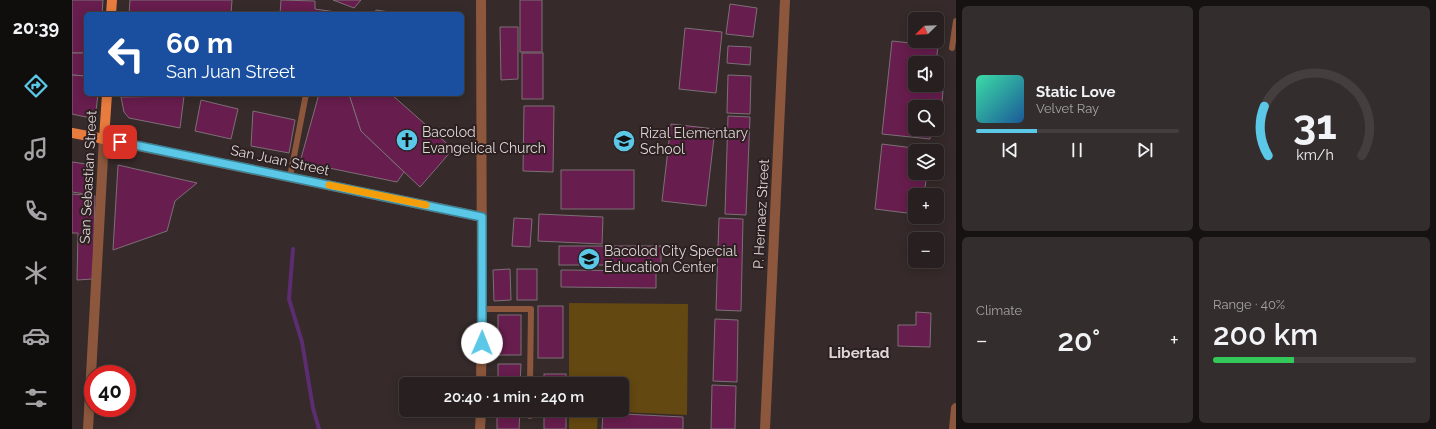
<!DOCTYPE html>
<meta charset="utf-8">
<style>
body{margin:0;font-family:Raleway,sans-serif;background:#342d2d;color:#f1f3f6;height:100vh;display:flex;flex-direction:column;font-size:15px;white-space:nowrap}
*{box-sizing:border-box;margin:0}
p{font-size:13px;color:#a5a3a5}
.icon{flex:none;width:22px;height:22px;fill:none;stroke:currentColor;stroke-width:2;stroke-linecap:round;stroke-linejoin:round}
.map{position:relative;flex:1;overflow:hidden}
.side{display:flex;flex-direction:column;gap:6px;padding:6px;background:#161212;width:480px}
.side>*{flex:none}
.banner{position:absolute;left:12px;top:12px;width:380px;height:84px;border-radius:6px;box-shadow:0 2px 10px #0003,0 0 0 1px #443e3e;background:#1a4fa0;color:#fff;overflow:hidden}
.needle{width:26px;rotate:247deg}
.fabs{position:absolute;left:836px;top:12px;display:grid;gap:8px}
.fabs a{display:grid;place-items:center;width:36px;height:36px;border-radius:6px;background:#282020;box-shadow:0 2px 10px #0003,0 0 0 1px #443e3e;font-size:20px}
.speed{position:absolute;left:12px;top:365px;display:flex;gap:8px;font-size:20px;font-weight:700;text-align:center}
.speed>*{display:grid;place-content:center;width:52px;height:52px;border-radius:50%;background:#282020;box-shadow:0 2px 10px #0003,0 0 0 1px #443e3e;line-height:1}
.speed .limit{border:6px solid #d22;background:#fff;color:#111}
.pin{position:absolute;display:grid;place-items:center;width:34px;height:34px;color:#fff;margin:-17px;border-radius:8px;box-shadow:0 2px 6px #0006}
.me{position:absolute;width:44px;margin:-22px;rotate:1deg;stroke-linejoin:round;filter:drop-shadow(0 0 3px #0008)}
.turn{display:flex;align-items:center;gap:14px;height:84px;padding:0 16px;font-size:18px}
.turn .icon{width:52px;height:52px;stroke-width:2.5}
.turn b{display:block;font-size:28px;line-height:34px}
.big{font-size:30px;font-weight:600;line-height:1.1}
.side .widget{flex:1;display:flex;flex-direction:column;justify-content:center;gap:6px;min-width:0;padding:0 14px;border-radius:6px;background:#342d2d}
.side .dial{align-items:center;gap:0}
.dial svg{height:104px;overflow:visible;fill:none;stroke:#443e3e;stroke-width:7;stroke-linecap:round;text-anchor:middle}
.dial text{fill:#f1f3f6;stroke:none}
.song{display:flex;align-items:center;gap:12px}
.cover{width:48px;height:48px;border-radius:6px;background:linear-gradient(135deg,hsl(160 70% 55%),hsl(210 70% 35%))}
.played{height:4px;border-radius:2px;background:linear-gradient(90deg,#5bc8e7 30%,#443e3e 30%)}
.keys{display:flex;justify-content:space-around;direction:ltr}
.heat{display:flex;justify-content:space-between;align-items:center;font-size:22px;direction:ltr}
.charge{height:6px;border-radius:3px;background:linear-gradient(90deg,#34c759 40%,#443e3e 0)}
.side .tiles{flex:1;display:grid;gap:6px;grid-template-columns:repeat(2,1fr)}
.trip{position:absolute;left:327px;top:377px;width:230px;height:40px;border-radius:6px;background:#282020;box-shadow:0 2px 10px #0003,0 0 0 1px #443e3e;font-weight:600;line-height:40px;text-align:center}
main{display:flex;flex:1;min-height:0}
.dock{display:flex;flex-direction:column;width:72px;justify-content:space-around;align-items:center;background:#100d0d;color:#a5a3a5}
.dock .icon{width:28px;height:28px}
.dock .selected{color:#5bc8e7}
.dock b{font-size:18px;color:#f1f3f6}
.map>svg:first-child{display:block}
.green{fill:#644811}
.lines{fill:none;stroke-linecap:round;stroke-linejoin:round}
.stream{stroke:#5c2d71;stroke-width:4}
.building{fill:#671d4d;stroke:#7c7076}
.service{stroke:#8c573c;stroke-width:6}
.minor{stroke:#8c573c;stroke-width:10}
.tertiary{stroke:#8c573c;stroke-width:10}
.primary{stroke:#e87c3f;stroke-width:10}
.route-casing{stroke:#3b8296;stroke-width:10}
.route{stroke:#5bc8e7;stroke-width:7}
.slow{stroke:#f59e0b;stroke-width:7}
.labels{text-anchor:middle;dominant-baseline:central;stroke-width:4;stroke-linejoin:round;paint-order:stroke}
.poi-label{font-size:14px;fill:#dfd6d7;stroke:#2c2021;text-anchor:start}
.street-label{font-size:14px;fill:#dfd6d7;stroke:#2c2021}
.neighbourhood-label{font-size:15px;font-weight:bold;fill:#dfd6d7;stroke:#2c2021}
</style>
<main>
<nav class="dock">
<b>20:39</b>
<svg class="icon selected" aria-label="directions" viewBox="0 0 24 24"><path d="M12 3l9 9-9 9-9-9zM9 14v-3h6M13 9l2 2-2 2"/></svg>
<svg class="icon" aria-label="music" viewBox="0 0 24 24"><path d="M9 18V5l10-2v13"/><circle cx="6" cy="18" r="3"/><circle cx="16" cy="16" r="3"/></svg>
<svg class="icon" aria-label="phone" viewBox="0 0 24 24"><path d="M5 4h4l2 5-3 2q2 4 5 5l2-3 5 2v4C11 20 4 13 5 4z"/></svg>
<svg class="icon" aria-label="climate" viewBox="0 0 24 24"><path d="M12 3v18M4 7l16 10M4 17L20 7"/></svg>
<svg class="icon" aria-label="car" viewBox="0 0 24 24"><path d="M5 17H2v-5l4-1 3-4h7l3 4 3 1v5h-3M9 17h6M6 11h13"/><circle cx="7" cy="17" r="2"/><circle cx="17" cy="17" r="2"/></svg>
<svg class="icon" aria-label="filters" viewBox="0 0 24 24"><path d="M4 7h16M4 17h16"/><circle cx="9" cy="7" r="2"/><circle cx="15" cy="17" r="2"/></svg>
</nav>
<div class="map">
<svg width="884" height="429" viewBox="0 0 884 429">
<rect width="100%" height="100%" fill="#362a2a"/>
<polygon class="green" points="497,303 616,304 615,415 526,411 525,429 497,429 497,410 550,410 550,384 497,384"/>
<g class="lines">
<polyline class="stream" points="221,249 217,299 230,342 241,408 247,429"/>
</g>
<g class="building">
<polygon points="0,0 31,0 30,14 14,14 14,53 0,53"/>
<polygon points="58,0 160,0 159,14 57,14"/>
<polygon points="209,0 243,1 243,9 278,14 208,14"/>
<polygon points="261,0 289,0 282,8"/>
<rect x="448" y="0" width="22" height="52"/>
<polygon points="658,4 685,8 681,37 654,34"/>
<polygon points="304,10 331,14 302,14"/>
<polygon points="428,27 446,27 446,79 429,80"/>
<polygon points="613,28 650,32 644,93 607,89"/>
<polygon points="820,41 866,46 864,63 843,63 843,85 862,85 861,90 871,91 869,111 865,111 865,107 843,107 843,129 859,129 858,139 810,134"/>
<polygon points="656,46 679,47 678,65 655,63"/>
<polygon points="0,53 14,53 14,76 0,75"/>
<rect x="450" y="53" width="21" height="46"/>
<polygon points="0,75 14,76 14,94 26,94 23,119 0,114"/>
<polygon points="656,75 679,76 678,114 655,113"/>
<polygon points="247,94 277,94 289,131 332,172 325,182 228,162"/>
<polygon points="277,94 319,94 381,149 348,187 289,131"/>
<polygon points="112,96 108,128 57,118 52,112 49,97"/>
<polygon points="129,100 166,109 159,139 123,131"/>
<polygon points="452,106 482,106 481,172 451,171"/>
<polygon points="181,111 223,120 217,153 179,146"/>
<polygon points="656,116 678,117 674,215 653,214"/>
<polygon points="599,124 643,129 634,206 590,201"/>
<polygon points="810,144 857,150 857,151 843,151 843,173 855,173 852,195 843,195 843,214 803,209"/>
<polygon points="0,162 14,164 20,169 20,195 0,192"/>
<polygon points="46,165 125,183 103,201 95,231 41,250"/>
<rect x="489" y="170" width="73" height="39"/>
<polygon points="0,194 23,196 21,279 5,280 6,233 0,233"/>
<polygon points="467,214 531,217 530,244 466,241"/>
<polygon points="442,218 460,219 458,247 440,246"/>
<polygon points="647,218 671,219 669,311 644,310"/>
<rect x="487" y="246" width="102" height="19"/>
<polygon points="438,269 439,300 422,301 421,270"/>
<rect x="445" y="269" width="20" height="31"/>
<polygon points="489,270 584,271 584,288 489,287"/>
<rect x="466" y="306" width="25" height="52"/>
<polygon points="844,312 859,313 858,347 826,346 826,325 844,325"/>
<rect x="426" y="315" width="23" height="40"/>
<polygon points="643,319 666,320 665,382 641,381"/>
<polygon points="426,364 449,364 448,384 426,384"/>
<rect x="472" y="374" width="22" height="10"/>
<polygon points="640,385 664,386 663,429 639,429"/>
<polygon points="425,410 448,410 447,429 425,429"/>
<rect x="472" y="410" width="22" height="19"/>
<polygon points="531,413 611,417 611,429 530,429"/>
</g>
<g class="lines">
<g class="service">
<polyline points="880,48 884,21"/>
<polyline points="218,177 234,94"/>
<polyline points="410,309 459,309 458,384"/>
<polyline points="458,416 458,410"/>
</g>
<g class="minor">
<polyline points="16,429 32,139"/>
<polyline points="693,429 713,0"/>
<polyline points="882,429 884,408"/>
</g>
<g class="tertiary">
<polyline points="32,139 410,217"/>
<polyline points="409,384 410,309 409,0"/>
<polyline points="408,429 409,410"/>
</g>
<g class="primary">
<polyline points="39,14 40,0"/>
<polyline points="0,133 32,139 35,94"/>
</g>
</g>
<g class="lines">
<g class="route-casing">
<polyline id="route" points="48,142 410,217 410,343"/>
</g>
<use href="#route" class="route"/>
<polyline class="slow" points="257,185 354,205"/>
</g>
<defs>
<g id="church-disc" transform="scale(1.15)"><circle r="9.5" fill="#5bc8e7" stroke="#2c2021"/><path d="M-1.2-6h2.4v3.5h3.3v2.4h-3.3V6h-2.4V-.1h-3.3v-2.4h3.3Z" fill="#111"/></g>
<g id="school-disc" transform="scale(1.15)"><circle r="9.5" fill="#5bc8e7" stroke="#2c2021"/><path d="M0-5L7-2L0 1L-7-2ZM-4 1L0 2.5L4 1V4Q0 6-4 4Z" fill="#111"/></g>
</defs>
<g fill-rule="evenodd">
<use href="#church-disc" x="335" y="140"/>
<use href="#school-disc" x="552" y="141"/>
<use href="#school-disc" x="517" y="259"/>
</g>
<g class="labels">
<g class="poi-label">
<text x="350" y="132">Bacolod<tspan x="350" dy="16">Evangelical Church</tspan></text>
<text x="568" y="133">Rizal Elementary<tspan x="568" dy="16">School</tspan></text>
<text x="532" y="251">Bacolod City Special<tspan x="532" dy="16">Education Center</tspan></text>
</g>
<g class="street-label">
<text transform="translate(208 160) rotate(12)">San Juan Street</text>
<text transform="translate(16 177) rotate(-87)">San Sebastian Street</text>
<text transform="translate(689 214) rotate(-87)">P. Hernaez Street</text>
</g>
<g class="neighbourhood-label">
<text x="787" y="353">Libertad</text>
</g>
</g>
</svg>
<div class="fabs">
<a><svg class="needle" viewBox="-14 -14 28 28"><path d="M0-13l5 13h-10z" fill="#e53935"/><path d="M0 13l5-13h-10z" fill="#a5a3a5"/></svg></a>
<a><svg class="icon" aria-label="sound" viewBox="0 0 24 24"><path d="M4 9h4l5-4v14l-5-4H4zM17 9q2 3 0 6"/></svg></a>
<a><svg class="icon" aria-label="search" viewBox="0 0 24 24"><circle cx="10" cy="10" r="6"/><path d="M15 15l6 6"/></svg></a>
<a><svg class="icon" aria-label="layers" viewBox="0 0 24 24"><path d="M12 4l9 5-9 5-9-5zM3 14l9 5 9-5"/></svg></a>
<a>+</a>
<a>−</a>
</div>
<div class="speed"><div class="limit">40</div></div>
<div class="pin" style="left:48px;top:142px;background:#d93025"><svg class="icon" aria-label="arrive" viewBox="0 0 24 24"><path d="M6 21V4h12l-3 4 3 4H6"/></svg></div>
<svg class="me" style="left:410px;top:343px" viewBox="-20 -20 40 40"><circle r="19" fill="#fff"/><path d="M0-13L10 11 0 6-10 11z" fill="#5bc8e7"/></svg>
<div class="trip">20:40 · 1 min · 240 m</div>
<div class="banner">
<div class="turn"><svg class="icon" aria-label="left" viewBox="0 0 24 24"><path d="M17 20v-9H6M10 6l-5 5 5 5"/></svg><div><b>60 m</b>San Juan Street</div></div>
</div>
</div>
<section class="side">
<div class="tiles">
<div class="widget">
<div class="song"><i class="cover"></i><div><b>Static Love</b><p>Velvet Ray</p></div></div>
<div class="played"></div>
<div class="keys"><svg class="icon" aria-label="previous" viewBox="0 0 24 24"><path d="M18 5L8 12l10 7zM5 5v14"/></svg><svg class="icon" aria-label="pause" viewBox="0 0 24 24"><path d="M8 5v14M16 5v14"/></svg><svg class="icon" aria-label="next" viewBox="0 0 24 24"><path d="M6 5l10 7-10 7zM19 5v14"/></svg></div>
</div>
<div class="widget dial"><svg viewBox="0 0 100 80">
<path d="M14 69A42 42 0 1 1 86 69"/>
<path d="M14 69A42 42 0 0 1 11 31" stroke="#5bc8e7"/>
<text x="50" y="56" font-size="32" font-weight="700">31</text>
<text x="50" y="72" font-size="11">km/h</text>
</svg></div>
<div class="widget"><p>Climate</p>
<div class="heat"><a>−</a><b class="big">20°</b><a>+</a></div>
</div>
<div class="widget"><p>Range · 40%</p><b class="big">200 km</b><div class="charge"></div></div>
</div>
</section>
</main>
